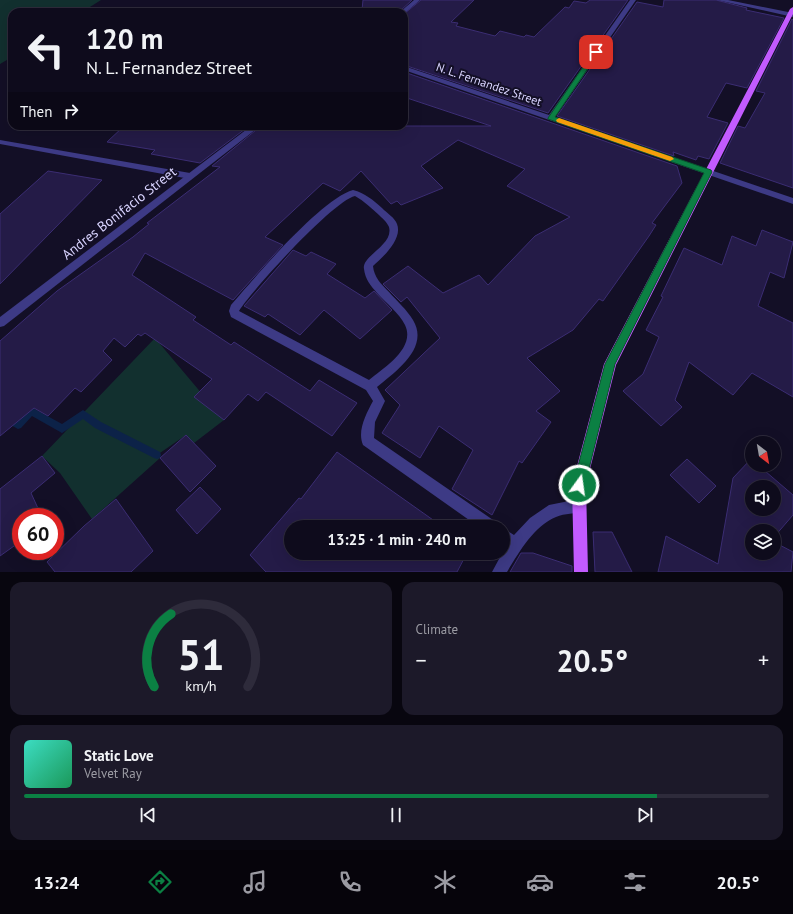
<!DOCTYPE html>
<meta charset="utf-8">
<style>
body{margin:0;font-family:"PT Sans",sans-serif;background:#1c1929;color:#f1f3f6;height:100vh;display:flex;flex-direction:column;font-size:15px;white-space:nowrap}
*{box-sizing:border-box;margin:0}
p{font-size:13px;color:#9b9ba3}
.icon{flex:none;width:22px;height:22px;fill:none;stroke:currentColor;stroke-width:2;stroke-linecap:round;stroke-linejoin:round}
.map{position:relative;height:572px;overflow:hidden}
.drawer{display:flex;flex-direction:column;gap:10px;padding:10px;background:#08060f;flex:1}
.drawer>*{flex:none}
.top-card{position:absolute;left:8px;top:8px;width:400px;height:122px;border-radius:12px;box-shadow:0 4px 16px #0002,0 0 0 1px #2e2b3b;background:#0e0b1c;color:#f1f3f6;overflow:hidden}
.needle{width:26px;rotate:149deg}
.buttons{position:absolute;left:745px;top:436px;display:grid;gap:8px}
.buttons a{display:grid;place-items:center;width:36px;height:36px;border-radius:50%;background:#0e0b1c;box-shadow:0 4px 16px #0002,0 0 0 1px #2e2b3b;font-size:20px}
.speed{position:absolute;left:12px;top:508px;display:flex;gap:8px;font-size:20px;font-weight:700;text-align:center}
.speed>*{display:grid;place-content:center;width:52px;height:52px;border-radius:50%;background:#0e0b1c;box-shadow:0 4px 16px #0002,0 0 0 1px #2e2b3b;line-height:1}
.speed .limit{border:6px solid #d22;background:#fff;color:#111}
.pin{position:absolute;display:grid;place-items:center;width:34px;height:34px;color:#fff;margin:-17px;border-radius:8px;box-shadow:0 2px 6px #0006}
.me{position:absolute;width:44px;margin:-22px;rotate:14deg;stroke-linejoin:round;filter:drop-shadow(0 0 3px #0008)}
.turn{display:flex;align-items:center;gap:14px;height:84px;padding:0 12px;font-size:18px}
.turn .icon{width:52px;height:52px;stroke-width:2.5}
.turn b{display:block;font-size:28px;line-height:34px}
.then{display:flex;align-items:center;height:38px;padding:0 12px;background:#0003;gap:8px;font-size:15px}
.big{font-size:30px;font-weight:600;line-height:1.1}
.drawer .widget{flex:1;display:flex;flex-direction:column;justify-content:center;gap:6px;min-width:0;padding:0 14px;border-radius:12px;background:#1c1929}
.drawer .dial{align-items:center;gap:0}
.dial svg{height:104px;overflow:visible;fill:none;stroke:#2e2b3b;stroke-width:7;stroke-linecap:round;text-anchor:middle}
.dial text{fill:#f1f3f6;stroke:none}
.song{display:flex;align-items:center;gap:12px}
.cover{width:48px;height:48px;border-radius:6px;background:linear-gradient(135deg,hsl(170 70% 55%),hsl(150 70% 35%))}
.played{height:4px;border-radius:2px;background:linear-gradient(90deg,#0b8043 85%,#2e2b3b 85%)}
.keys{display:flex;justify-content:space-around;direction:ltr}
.heat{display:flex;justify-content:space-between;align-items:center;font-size:22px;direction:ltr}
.drawer .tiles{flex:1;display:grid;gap:10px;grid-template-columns:1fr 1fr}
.widget:last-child{grid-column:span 2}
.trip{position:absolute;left:284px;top:520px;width:226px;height:40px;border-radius:20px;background:#0e0b1c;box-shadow:0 4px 16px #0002,0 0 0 1px #2e2b3b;font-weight:600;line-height:40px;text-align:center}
.menu{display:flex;height:64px;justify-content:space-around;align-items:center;background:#06040b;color:#9b9ba3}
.menu .icon{width:28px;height:28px}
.menu .selected{color:#0b8043}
.menu b{font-size:18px;color:#f1f3f6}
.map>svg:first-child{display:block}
.green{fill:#12302f}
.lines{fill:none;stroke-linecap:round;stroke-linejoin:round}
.stream{fill:#0c2248;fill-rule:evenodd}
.building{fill:#241b47;stroke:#3b2d73;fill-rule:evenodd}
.service{fill:#3d3a85;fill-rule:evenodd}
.minor{fill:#3d3a85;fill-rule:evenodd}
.tertiary{fill:#3d3a85;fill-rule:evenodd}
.primary{fill:#c25bff;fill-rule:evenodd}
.route{fill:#0b8043;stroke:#07532c}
.slow{fill:#f59e0b}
.labels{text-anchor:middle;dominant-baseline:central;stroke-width:4;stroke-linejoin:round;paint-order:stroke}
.far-street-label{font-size:12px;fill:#d9d4ff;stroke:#130f26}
.street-label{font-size:14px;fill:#d9d4ff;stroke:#130f26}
</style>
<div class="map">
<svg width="793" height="572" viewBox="0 0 793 572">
<rect width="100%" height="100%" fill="#130f26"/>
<g class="green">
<polygon points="0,0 101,0 82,12 12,12 12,57 0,64"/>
<polygon points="155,338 224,420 194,443 186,435 157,455 160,458 92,519 60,473 42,456"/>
</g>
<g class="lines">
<polygon class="stream" points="31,407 62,424 83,410 101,422 160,452 161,455 160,458 157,459 154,458 95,428 83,419 62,433 32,416 21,428 18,429 0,419 0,410 17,420 28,408"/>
</g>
<g class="building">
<polygon points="363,0 412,0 399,12 374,12 362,10"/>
<polygon points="421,0 474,0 451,22 458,23 456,26 495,36 500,31 524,37 526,35 534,37 565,7 569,8 574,1 586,3 590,0 628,0 548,113 404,65 404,14"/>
<polygon points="664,0 716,0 747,8 746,10 784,18 747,88 726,83 707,117 728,123 709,159 698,156 696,160 673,152 674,156 557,116 637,2 663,7"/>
<polygon points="792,19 793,20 793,188 720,163 738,126 745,128 765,93 756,91"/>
<polygon points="404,72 677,166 682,183 652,223 656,225 649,236 603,301 599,299 573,330 527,358 560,391 536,411 551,422 522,463 519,461 492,515 452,489 473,450 439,426 420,458 382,433 400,405 385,390 440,338 407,297 401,302 383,284 408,266 443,293 479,275 488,285 535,236 570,217 507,186 525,169 458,140 421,166 443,188 401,205 397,201 391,204 361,171 340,191 323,183 265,237 283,245 233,300 145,253 132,275 196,317 193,320 231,345 234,342 310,391 319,380 357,403 332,436 266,392 258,401 248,394 224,420 194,397 212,379 145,333 141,336 138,334 125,347 114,338 103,351 112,360 81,392 75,388 48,416 34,408 0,436 0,341 57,291 133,237 149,224 147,223 220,167 212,166 261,126 491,126 404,97"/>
<polygon points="124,126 249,126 200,163 151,154 155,150 107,142"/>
<polygon points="48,171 102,180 0,284 0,214"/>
<polygon points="762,230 793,242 784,278 770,272 758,306 793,323 793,397 752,373 733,395 689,362 675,400 682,407 661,426 623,391 643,374 659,337 646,330 663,297 661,296 684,248 722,265 732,236 756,246"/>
<polygon points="293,250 306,256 311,252 336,264 327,274 365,298 374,291 392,310 360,339 324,310 300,335 268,314 265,317 244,306"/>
<polygon points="186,435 216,466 190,492 160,458"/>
<polygon points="337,452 443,527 291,527 291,553 467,553 457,572 266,572 250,555 299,498 301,499"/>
<polygon points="42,456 55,473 31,493 42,517 21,517 21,541 0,556 0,489"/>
<polygon points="687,459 716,486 699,503 670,475"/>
<path d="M751,459L752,465H758L793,495V515L774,537V531H752V553H774V542L793,552L791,572H658L666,536L718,564L733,478ZM752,487H774V509H752Z"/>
<polygon points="200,487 221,509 197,534 176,510"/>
<polygon points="116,499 153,551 131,572 55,572 47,562 84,526"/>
<polygon points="593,532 612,532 632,572 595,572"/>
<polygon points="521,553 533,553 572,566 572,572 510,572"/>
</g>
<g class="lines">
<polygon class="service" points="0,140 190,173 194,176 190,179 0,144"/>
<g class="minor">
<polygon points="630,0 636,0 555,117 793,198 793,204 404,70 404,66 549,115"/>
<polygon points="717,0 728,0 793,13 793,17"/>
<path d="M353,190C365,193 373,200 382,208C387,213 395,218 397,224C403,239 382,258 373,266C374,277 381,284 389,292C397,301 407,310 413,320C430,348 395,372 377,387L385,401L375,422L374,438L496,522L498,527H479L363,445C357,431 366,414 373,401L366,390L231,317L229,311L231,305C255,277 321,199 353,190ZM355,196C364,201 371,208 379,215C382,218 387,222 389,227C394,245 361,256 364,269C365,279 371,286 377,293C386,303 399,313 405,325C416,348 384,368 369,380L239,311C252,290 333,201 355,196Z"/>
<path d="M579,499L584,501L586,506L584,511C575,514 565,513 556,517C534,526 519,552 507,572H492L506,546L503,544V528L514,535L530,518L549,505Z"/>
</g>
<g class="tertiary">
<polygon points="414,0 420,0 405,13 400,12"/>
<polygon points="251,126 260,126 4,326 0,327 0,317"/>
</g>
<polygon class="primary" points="793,7 793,14 616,365 586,485 588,572 574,572 572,485 604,364 790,9"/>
</g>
<polygon class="route" points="594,51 599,52 555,117 711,170 712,172 615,364 585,485 583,490 579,491 574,490 573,485 605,364 704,173 548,119 548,118"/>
<polygon class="slow" points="559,118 672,157 674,159 670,161 667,160 557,122 556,120"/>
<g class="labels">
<g class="far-street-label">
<text transform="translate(489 84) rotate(19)">N. L. Fernandez Street</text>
</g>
<g class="street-label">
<text transform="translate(119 213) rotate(-38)">Andres Bonifacio Street</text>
</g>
</g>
</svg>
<div class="buttons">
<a><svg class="needle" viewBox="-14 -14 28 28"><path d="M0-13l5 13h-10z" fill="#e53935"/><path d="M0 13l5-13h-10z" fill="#9b9ba3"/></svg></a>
<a><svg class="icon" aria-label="sound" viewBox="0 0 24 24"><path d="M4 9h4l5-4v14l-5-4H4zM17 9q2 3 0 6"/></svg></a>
<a><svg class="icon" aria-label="layers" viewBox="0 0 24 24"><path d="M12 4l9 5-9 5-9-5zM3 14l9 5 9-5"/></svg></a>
</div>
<div class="speed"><div class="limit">60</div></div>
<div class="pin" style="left:596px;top:52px;background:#d93025"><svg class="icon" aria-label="arrive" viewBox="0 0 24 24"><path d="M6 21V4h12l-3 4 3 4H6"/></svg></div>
<svg class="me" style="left:579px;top:485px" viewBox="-20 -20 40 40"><circle r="17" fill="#0b8043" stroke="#fff" stroke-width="3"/><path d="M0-11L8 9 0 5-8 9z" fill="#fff"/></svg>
<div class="trip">13:25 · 1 min · 240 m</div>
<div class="top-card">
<div class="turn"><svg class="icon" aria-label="left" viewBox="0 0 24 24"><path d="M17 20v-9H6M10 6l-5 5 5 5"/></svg><div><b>120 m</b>N. L. Fernandez Street</div></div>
<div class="then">Then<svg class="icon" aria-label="right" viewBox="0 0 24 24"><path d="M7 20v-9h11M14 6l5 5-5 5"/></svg></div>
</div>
</div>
<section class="drawer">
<div class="tiles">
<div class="widget dial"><svg viewBox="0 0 100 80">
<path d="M14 69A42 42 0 1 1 86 69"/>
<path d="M14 69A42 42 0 0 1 27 13" stroke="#0b8043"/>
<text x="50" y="56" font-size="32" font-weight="700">51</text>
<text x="50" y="72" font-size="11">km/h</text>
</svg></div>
<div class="widget"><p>Climate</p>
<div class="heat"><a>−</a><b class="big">20.5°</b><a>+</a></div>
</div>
<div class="widget">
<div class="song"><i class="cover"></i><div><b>Static Love</b><p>Velvet Ray</p></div></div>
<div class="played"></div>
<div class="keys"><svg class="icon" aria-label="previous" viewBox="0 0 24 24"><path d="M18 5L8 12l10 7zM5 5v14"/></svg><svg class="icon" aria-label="pause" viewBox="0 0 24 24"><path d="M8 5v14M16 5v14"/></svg><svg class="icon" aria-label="next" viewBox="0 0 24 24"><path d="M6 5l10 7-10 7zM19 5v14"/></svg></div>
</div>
</div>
</section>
<nav class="menu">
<b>13:24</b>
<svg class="icon selected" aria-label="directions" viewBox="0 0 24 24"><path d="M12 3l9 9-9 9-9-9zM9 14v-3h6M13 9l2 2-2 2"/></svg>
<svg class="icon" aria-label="music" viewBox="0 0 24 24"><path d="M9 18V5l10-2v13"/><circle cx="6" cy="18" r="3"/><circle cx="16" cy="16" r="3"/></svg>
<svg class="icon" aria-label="phone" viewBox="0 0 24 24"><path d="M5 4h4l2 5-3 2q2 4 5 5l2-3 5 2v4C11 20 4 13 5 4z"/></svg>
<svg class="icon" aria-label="climate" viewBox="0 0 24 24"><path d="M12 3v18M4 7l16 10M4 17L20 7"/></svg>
<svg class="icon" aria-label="car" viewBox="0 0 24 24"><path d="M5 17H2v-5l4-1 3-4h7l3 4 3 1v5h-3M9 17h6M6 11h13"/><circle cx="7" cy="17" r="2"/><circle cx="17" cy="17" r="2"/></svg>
<svg class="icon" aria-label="filters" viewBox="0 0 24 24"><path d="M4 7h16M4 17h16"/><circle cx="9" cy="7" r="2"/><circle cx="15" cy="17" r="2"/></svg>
<b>20.5°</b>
</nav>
